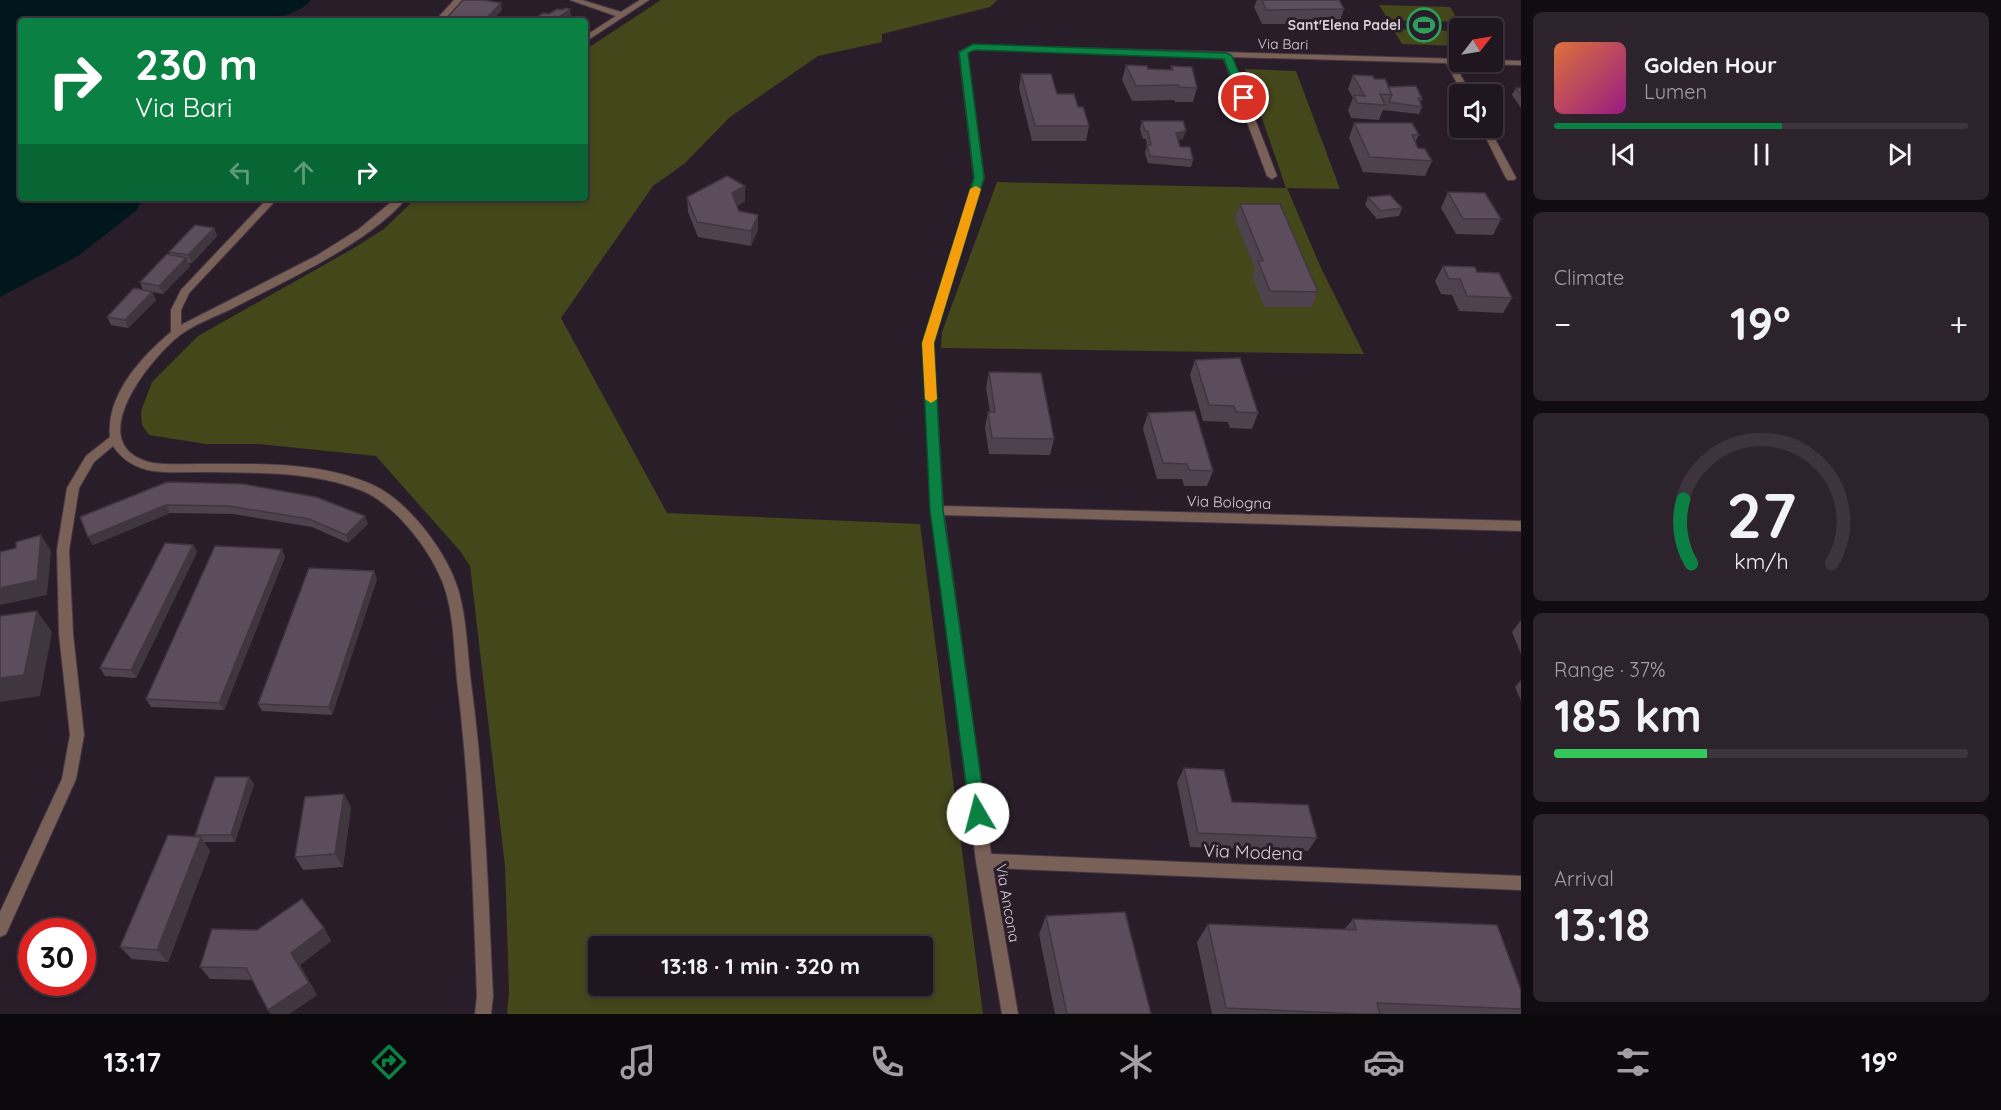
<!DOCTYPE html>
<meta charset="utf-8">
<style>
body{margin:0;font-family:Quicksand,sans-serif;background:#2c232c;color:#f1f3f6;height:100vh;display:flex;flex-direction:column;font-size:22px;white-space:nowrap}
*{box-sizing:border-box;margin:0}
p{font-size:20px;color:#a19fa4}
.icon{flex:none;width:33px;height:33px;fill:none;stroke:currentColor;stroke-width:2;stroke-linecap:round;stroke-linejoin:round}
.map{position:relative;flex:1;overflow:hidden}
.panel{display:flex;flex-direction:column;gap:12px;padding:12px;background:#110c11;width:480px}
.panel>*{flex:none}
.guide{position:absolute;left:18px;top:18px;width:570px;height:183px;border-radius:6px;box-shadow:0 3px 9px #0003,0 0 0 2px #3c353d;background:#0b8043;color:#fff;overflow:hidden}
.needle{width:39px;rotate:59deg}
.tools{position:absolute;left:1449px;top:18px;display:grid;gap:12px}
.tools a{display:grid;place-items:center;width:54px;height:54px;border-radius:6px;background:#1f161f;box-shadow:0 3px 9px #0003,0 0 0 2px #3c353d;font-size:30px}
.speed{position:absolute;left:18px;top:918px;display:flex;gap:12px;font-size:30px;font-weight:700;text-align:center}
.speed>*{display:grid;place-content:center;width:78px;height:78px;border-radius:50%;background:#1f161f;box-shadow:0 3px 9px #0003,0 0 0 2px #3c353d;line-height:1}
.speed .limit{border:9px solid #d22;background:#fff;color:#111}
.pin{position:absolute;display:grid;place-items:center;width:51px;height:51px;color:#fff;margin:-26px;border:3px solid #fff;border-radius:50%;box-shadow:0 2px 6px #0007}
.me{position:absolute;width:66px;margin:-33px;rotate:352deg;stroke-linejoin:round;filter:drop-shadow(0 0 4px #0008)}
.turn{display:flex;align-items:center;gap:21px;height:126px;padding:0 18px;font-size:27px}
.turn .icon{width:78px;height:78px;stroke-width:2.5}
.turn b{display:block;font-size:42px;line-height:51px}
.lanes{display:flex;align-items:center;height:57px;padding:0 18px;background:#0003;justify-content:center;gap:30px;direction:ltr}
.lanes .off{opacity:.35}
.big{font-size:45px;font-weight:700;line-height:1.1}
.panel .card{flex:1;display:flex;flex-direction:column;justify-content:center;gap:9px;min-width:0;padding:0 21px;border-radius:9px;background:#2c232c}
.panel .dial{align-items:center;gap:0}
.dial svg{height:156px;overflow:visible;fill:none;stroke:#3c353d;stroke-width:7;stroke-linecap:round;text-anchor:middle}
.dial text{fill:#f1f3f6;stroke:none}
.song{display:flex;align-items:center;gap:18px}
.cover{width:72px;height:72px;border-radius:9px;background:linear-gradient(135deg,hsl(20 70% 55%),hsl(310 70% 35%))}
.played{height:6px;border-radius:3px;background:linear-gradient(90deg,#0b8043 55%,#3c353d 55%)}
.keys{display:flex;justify-content:space-around;direction:ltr}
.heat{display:flex;justify-content:space-between;align-items:center;font-size:33px;direction:ltr}
.charge{height:9px;border-radius:4px;background:linear-gradient(90deg,#34c759 37%,#3c353d 0)}
.trip{position:absolute;left:588px;top:936px;width:345px;height:60px;border-radius:6px;background:#1f161f;box-shadow:0 3px 9px #0003,0 0 0 2px #3c353d;font-weight:700;line-height:60px;text-align:center}
.menu{display:flex;height:96px;justify-content:space-around;align-items:center;background:#0c090c;color:#a19fa4}
.menu .icon{width:42px;height:42px}
.menu .selected{color:#0b8043}
.menu b{font-size:27px;color:#f1f3f6}
main{display:flex;flex:1;min-height:0}
.map>svg:first-child{display:block}
.green{fill:#44471a;fill-rule:evenodd}
.water{fill:#00171c}
.lines{fill:none;stroke-linecap:round;stroke-linejoin:round}
.lane-casing{stroke:#453945;stroke-width:2}
.street-casing{stroke:#453945;stroke-width:2}
.lane{fill:#7a6157;fill-rule:evenodd}
.street{fill:#7a6157;fill-rule:evenodd}
.wall{fill:#4e424e}
.shaded-wall{fill:#403640}
.building{fill:#5b4d5b;stroke:#403640;stroke-width:1.5}
.route{fill:#0b8043;stroke:#07532c;stroke-width:1.5}
.slow{fill:#f59e0b}
.labels{text-anchor:middle;dominant-baseline:central;stroke-width:6;stroke-linejoin:round;paint-order:stroke}
.far-poi-label{font-size:14px;font-weight:bold;fill:#d8cfd7;stroke:#291d29;text-anchor:end}
.far-street-label{font-size:14px;fill:#d8cfd7;stroke:#291d29}
.street-label{font-size:15px;fill:#d8cfd7;stroke:#291d29}
.near-street-label{font-size:18px;fill:#d8cfd7;stroke:#291d29}
</style>
<main>
<div class="map">
<svg width="1521" height="1014" viewBox="0 0 1521 1014">
<rect width="100%" height="100%" fill="#291d29"/>
<g class="green">
<path d="M661,0H997L990,7L882,34V42L818,56L730,117L684,164L653,186L561,318L667,513L920,524L983,1014H507L509,992L505,866L470,566L460,551L376,456L259,444H206L149,435L142,425L141,411L152,382L198,336L354,248L384,229L416,198H585V50ZM922,946V986H598V946Z"/>
<polygon points="1379,5 1450,7 1459,22 1388,20"/>
<polygon points="1393,29 1459,31 1459,46 1402,44"/>
<polygon points="1245,69 1296,71 1340,189 1287,188 1321,268 1364,354 941,348 942,332 997,182 1286,188"/>
</g>
<path class="water" d="M0,0H311C302,12 286,13 274,21H21V198L142,199L137,210L78,256L0,297Z"/>
<g class="lines">
<g class="lane-casing">
<g id="lane">
<polygon points="454,0 462,0 443,21 435,21"/>
<polygon points="570,0 582,0 621,12 640,0 649,0 585,42 585,36 616,16"/>
<path d="M268,198H278L189,293L181,310V325L316,256L359,229L396,198H407C366,245 288,279 233,308C215,317 196,323 180,335C149,359 79,447 153,463C168,465 183,464 198,464C256,464 319,461 373,485C409,502 446,551 458,589C467,619 467,652 471,683C485,787 488,892 493,996L491,1014H475L477,996C473,890 470,785 457,680C454,649 454,615 444,586C432,552 397,506 363,491C312,470 252,473 198,472C183,472 168,473 153,471C136,468 123,461 113,446L94,462L79,488L69,550L73,634L84,735L76,779L6,934L0,937V912L62,779L70,735L59,634L57,550L67,488L86,456L110,437C106,395 141,357 171,332V310L181,290Z"/>
</g>
</g>
<g class="street-casing">
<g id="street">
<polygon points="973,45 1460,59 1460,62 1463,63 1454,63 1471,94 1463,94 1446,63 1231,57 1277,176 1272,179 1267,176 1223,57 974,49 967,53 984,178 933,343 943,506 1521,521 1521,531 944,515 991,854 1521,876 1521,890 993,868 1018,1014 1002,1014 976,861 931,510 923,343 974,178 959,52"/>
<polygon points="1492,60 1521,61 1521,65 1469,64 1465,62"/>
<polygon points="1481,128 1489,128 1516,178 1514,180 1508,180 1506,178"/>
</g>
</g>
<use href="#lane" class="lane"/>
<use href="#street" class="street"/>
</g>
<g class="wall">
<polygon points="1257,0 1339,0 1344,9 1339,24 1262,24 1254,7"/>
<polygon points="1126,65 1148,69 1171,70 1171,66 1197,88 1193,102 1175,102 1174,100 1132,101 1122,80"/>
<polygon points="1021,74 1078,107 1089,126 1086,141 1032,141 1019,88"/>
<polygon points="1353,75 1374,79 1388,87 1422,99 1420,102 1422,107 1419,114 1383,110 1379,120 1351,118 1348,110 1353,98 1348,89"/>
<polygon points="1516,88 1521,88 1521,108 1512,95"/>
<polygon points="1142,121 1183,139 1178,140 1180,147 1193,160 1191,167 1148,163 1145,153 1147,145 1146,139 1143,139 1140,129"/>
<polygon points="1354,123 1419,135 1415,142 1418,148 1432,161 1425,176 1363,172 1349,138"/>
<polygon points="745,186 745,201 737,206 739,211 758,230 751,246 698,237 688,212 687,197"/>
<polygon points="1448,192 1501,219 1493,235 1456,234 1441,208"/>
<polygon points="1368,197 1402,208 1399,216 1377,219 1365,205"/>
<polygon points="1240,204 1318,292 1312,307 1264,307 1252,276 1255,269 1235,219"/>
<polygon points="214,228 217,236 192,263 189,263 190,266 163,294 152,292 156,300 128,328 111,325 107,317 143,290 140,282 170,254 169,252"/>
<polygon points="1443,266 1477,272 1512,298 1503,313 1459,311 1452,295 1441,294 1435,281"/>
<polygon points="1195,360 1258,413 1252,429 1230,428 1228,422 1203,421 1190,375"/>
<polygon points="989,372 1054,439 1050,455 989,454 985,427 988,412 990,412 986,388"/>
<polygon points="1148,413 1213,471 1207,486 1184,486 1182,479 1157,479 1143,429"/>
<polygon points="167,482 368,524 348,543 312,527 233,514 170,513 93,545 88,537"/>
<polygon points="193,545 197,552 136,678 105,676 100,668"/>
<polygon points="285,557 224,710 151,707 146,699"/>
<polygon points="377,579 332,715 262,711 258,704"/>
<polygon points="1521,620 1521,654 1512,632"/>
<polygon points="1521,680 1521,701 1515,687"/>
<polygon points="1184,768 1232,802 1317,838 1308,851 1190,847 1177,782"/>
<polygon points="254,784 235,842 204,842 210,851 168,962 132,959 120,947 196,837 195,835"/>
<polygon points="351,807 343,867 303,870 295,857"/>
<polygon points="1046,916 1151,1014 1055,1014 1039,934"/>
<polygon points="1353,919 1521,990 1521,1014 1212,1014 1197,942 1208,924 1344,930"/>
<polygon points="324,928 331,941 300,965 317,995 289,1014 271,1014 268,1010 253,980 210,979 200,967 257,930"/>
</g>
<g class="shaded-wall">
<polygon points="501,3 502,10 492,21 484,21"/>
<polygon points="570,9 571,16 564,21 553,21"/>
<polygon points="1186,131 1183,139 1174,140 1176,133"/>
<polygon points="745,186 745,201 732,208 732,193"/>
<polygon points="758,215 758,230 751,246 751,231"/>
<polygon points="214,228 217,236 192,263 188,255"/>
<polygon points="186,258 190,266 163,294 159,286"/>
<polygon points="152,292 156,300 128,328 125,320"/>
<polygon points="166,505 170,513 93,545 88,537"/>
<polygon points="365,516 368,524 348,543 346,535"/>
<polygon points="41,535 51,551 47,595 0,605 0,588"/>
<polygon points="193,545 197,552 136,678 131,670"/>
<polygon points="282,549 285,557 224,710 219,703"/>
<polygon points="374,571 377,579 332,715 329,707"/>
<polygon points="37,611 52,632 40,696 0,702 0,678"/>
<polygon points="249,777 254,784 235,842 231,835"/>
<polygon points="344,794 351,807 343,867 335,854"/>
<polygon points="201,837 210,851 168,962 157,950"/>
<polygon points="324,928 331,941 300,965 317,995 289,1014 271,1014 268,1010 291,953"/>
</g>
<g class="building">
<polygon points="463,0 483,0 501,3 484,21 444,21"/>
<polygon points="1262,0 1339,0 1344,9 1266,10"/>
<polygon points="566,8 570,9 553,21 531,21 543,13 549,14 557,9 562,10"/>
<polygon points="1126,65 1147,66 1148,69 1173,70 1171,66 1192,67 1197,88 1179,87 1178,85 1136,86"/>
<polygon points="1021,74 1051,74 1057,94 1074,94 1078,107 1083,107 1089,126 1035,126"/>
<polygon points="1353,75 1373,76 1374,79 1385,79 1392,95 1380,94 1385,105 1357,103 1354,95 1365,96"/>
<polygon points="1416,86 1422,99 1418,98 1422,107 1389,102 1392,95 1388,87"/>
<polygon points="1516,88 1521,88 1521,95"/>
<polygon points="1142,121 1183,121 1186,131 1176,133 1180,147 1190,147 1193,160 1150,156 1147,145 1151,145 1148,131 1145,131"/>
<polygon points="1354,123 1412,123 1419,135 1412,135 1418,148 1425,149 1432,161 1370,157"/>
<polygon points="727,176 745,186 732,193 739,211 758,215 751,231 697,222 687,197"/>
<polygon points="1448,192 1485,193 1501,219 1463,219"/>
<polygon points="1390,195 1402,208 1380,211 1368,197"/>
<polygon points="1240,204 1280,204 1318,292 1270,291 1258,261 1263,261"/>
<polygon points="195,225 214,228 188,255 169,252"/>
<polygon points="167,254 186,258 159,286 140,282"/>
<polygon points="1443,266 1475,267 1477,272 1499,273 1512,298 1467,296 1460,279 1449,279"/>
<polygon points="134,288 152,292 125,320 107,317"/>
<polygon points="1240,358 1258,413 1236,412 1234,406 1209,405 1195,360"/>
<polygon points="989,372 1041,373 1054,439 992,438 988,412 995,412"/>
<polygon points="1195,411 1213,471 1189,470 1187,464 1163,463 1148,413"/>
<polygon points="167,482 243,484 316,497 365,516 346,535 309,519 229,506 166,505 88,537 80,517"/>
<polygon points="41,535 37,580 0,588 0,552 16,548 16,542"/>
<polygon points="165,543 193,545 131,670 100,668"/>
<polygon points="215,546 282,549 219,703 146,699"/>
<polygon points="309,568 374,571 329,707 258,704"/>
<polygon points="37,611 24,675 0,678 0,616"/>
<polygon points="1184,768 1224,770 1232,802 1308,805 1317,838 1198,833"/>
<polygon points="215,777 249,777 231,835 195,835"/>
<polygon points="344,794 335,854 295,857 305,797"/>
<polygon points="168,835 201,837 157,950 120,947"/>
<polygon points="302,899 324,928 291,953 309,983 268,1010 246,968 200,967 212,929 257,930"/>
<polygon points="1125,912 1151,1014 1067,1014 1046,916"/>
<polygon points="1353,919 1497,925 1521,990 1521,1009 1377,1003 1380,1014 1359,1014 1226,1008 1208,924 1356,930"/>
</g>
<polygon class="route" points="973,44 1227,53 1232,56 1249,98 1244,101 1239,98 1224,59 975,50 968,53 984,178 934,343 943,510 986,814 984,820 978,822 972,820 970,814 930,510 922,343 974,178 959,52"/>
<polygon class="slow" points="976,186 981,189 934,343 937,399 931,403 925,399 922,343 970,189"/>
<defs>
<g id="stadium-ring" transform="scale(1.725)"><circle r="9.5" fill="#291d29" stroke="#2e9e5b" stroke-width="1.5"/><path d="M0-5a6.5 5 0 1 0 0 10a6.5 5 0 1 0 0-10ZM-3.5-1.8h7v3.6h-7Z" fill="#2e9e5b"/></g>
</defs>
<g fill-rule="evenodd">
<use href="#stadium-ring" x="1424" y="25"/>
</g>
<g class="labels">
<g class="far-poi-label">
<text x="1401" y="25">Sant'Elena Padel</text>
</g>
<g class="far-street-label">
<text transform="translate(1283 44) rotate(1)">Via Bari</text>
</g>
<g class="street-label">
<text transform="translate(1229 502) rotate(2)">Via Bologna</text>
<text transform="translate(1008 903) rotate(80)">Via Ancona</text>
</g>
<g class="near-street-label">
<text transform="translate(1253 852) rotate(2)">Via Modena</text>
</g>
</g>
</svg>
<div class="tools">
<a><svg class="needle" viewBox="-14 -14 28 28"><path d="M0-13l5 13h-10z" fill="#e53935"/><path d="M0 13l5-13h-10z" fill="#a19fa4"/></svg></a>
<a><svg class="icon" aria-label="sound" viewBox="0 0 24 24"><path d="M4 9h4l5-4v14l-5-4H4zM17 9q2 3 0 6"/></svg></a>
</div>
<div class="speed"><div class="limit">30</div></div>
<div class="pin" style="left:1244px;top:98px;background:#d93025"><svg class="icon" aria-label="arrive" viewBox="0 0 24 24"><path d="M6 21V4h12l-3 4 3 4H6"/></svg></div>
<svg class="me" style="left:978px;top:814px" viewBox="-20 -20 40 40"><circle r="19" fill="#fff"/><path d="M0-13L10 11 0 6-10 11z" fill="#0b8043"/></svg>
<div class="trip">13:18 · 1 min · 320 m</div>
<div class="guide">
<div class="turn"><svg class="icon" aria-label="right" viewBox="0 0 24 24"><path d="M7 20v-9h11M14 6l5 5-5 5"/></svg><div><b>230 m</b>Via Bari</div></div>
<div class="lanes"><svg class="icon off" aria-label="left" viewBox="0 0 24 24"><path d="M17 20v-9H6M10 6l-5 5 5 5"/></svg><svg class="icon off" aria-label="ahead" viewBox="0 0 24 24"><path d="M12 20V5M6 11l6-6 6 6"/></svg><svg class="icon" aria-label="right" viewBox="0 0 24 24"><path d="M7 20v-9h11M14 6l5 5-5 5"/></svg></div>
</div>
</div>
<section class="panel">
<div class="card">
<div class="song"><i class="cover"></i><div><b>Golden Hour</b><p>Lumen</p></div></div>
<div class="played"></div>
<div class="keys"><svg class="icon" aria-label="previous" viewBox="0 0 24 24"><path d="M18 5L8 12l10 7zM5 5v14"/></svg><svg class="icon" aria-label="pause" viewBox="0 0 24 24"><path d="M8 5v14M16 5v14"/></svg><svg class="icon" aria-label="next" viewBox="0 0 24 24"><path d="M6 5l10 7-10 7zM19 5v14"/></svg></div>
</div>
<div class="card"><p>Climate</p>
<div class="heat"><a>−</a><b class="big">19°</b><a>+</a></div>
</div>
<div class="card dial"><svg viewBox="0 0 100 80">
<path d="M14 69A42 42 0 1 1 86 69"/>
<path d="M14 69A42 42 0 0 1 10 36" stroke="#0b8043"/>
<text x="50" y="56" font-size="32" font-weight="700">27</text>
<text x="50" y="72" font-size="11">km/h</text>
</svg></div>
<div class="card"><p>Range · 37%</p><b class="big">185 km</b><div class="charge"></div></div>
<div class="card"><p>Arrival</p><b class="big">13:18</b></div>
</section>
</main>
<nav class="menu">
<b>13:17</b>
<svg class="icon selected" aria-label="directions" viewBox="0 0 24 24"><path d="M12 3l9 9-9 9-9-9zM9 14v-3h6M13 9l2 2-2 2"/></svg>
<svg class="icon" aria-label="music" viewBox="0 0 24 24"><path d="M9 18V5l10-2v13"/><circle cx="6" cy="18" r="3"/><circle cx="16" cy="16" r="3"/></svg>
<svg class="icon" aria-label="phone" viewBox="0 0 24 24"><path d="M5 4h4l2 5-3 2q2 4 5 5l2-3 5 2v4C11 20 4 13 5 4z"/></svg>
<svg class="icon" aria-label="climate" viewBox="0 0 24 24"><path d="M12 3v18M4 7l16 10M4 17L20 7"/></svg>
<svg class="icon" aria-label="car" viewBox="0 0 24 24"><path d="M5 17H2v-5l4-1 3-4h7l3 4 3 1v5h-3M9 17h6M6 11h13"/><circle cx="7" cy="17" r="2"/><circle cx="17" cy="17" r="2"/></svg>
<svg class="icon" aria-label="filters" viewBox="0 0 24 24"><path d="M4 7h16M4 17h16"/><circle cx="9" cy="7" r="2"/><circle cx="15" cy="17" r="2"/></svg>
<b>19°</b>
</nav>
